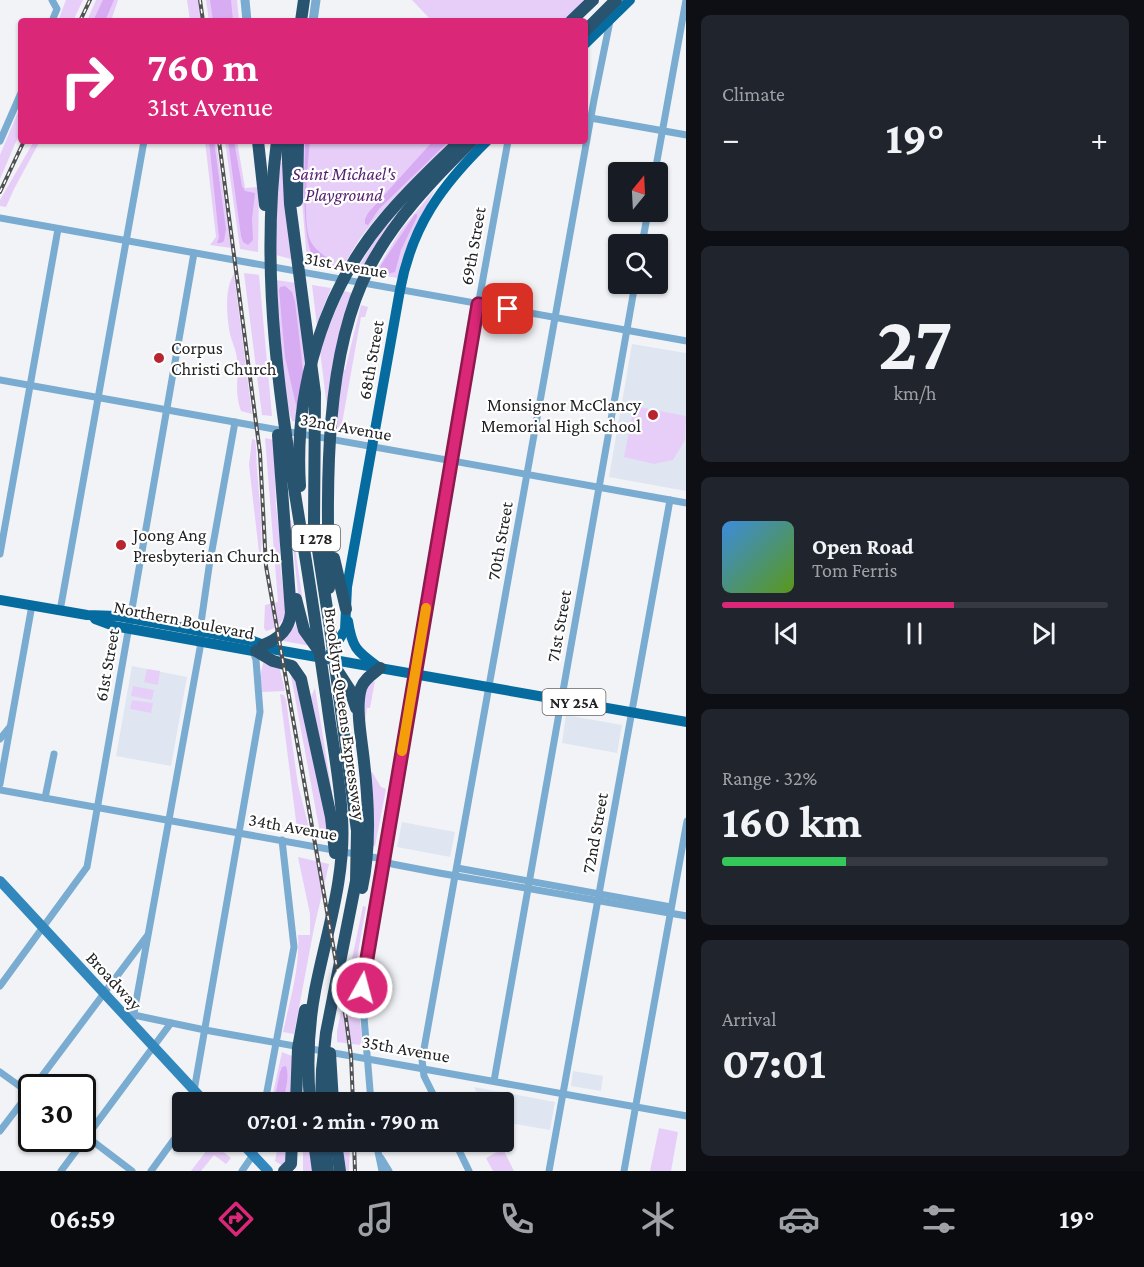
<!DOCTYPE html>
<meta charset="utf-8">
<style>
body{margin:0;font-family:"Crimson Pro",serif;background:#20242c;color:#f1f3f6;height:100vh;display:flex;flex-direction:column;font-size:22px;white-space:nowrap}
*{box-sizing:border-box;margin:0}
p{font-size:20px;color:#9ea1a6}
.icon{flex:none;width:33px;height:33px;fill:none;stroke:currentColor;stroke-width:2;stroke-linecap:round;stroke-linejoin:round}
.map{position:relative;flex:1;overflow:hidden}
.panel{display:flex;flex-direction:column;gap:15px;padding:15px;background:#0d0f14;width:458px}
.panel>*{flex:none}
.banner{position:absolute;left:18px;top:18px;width:570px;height:126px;border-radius:6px;box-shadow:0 2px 4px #0004;background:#db2777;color:#fff;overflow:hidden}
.needle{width:39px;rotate:18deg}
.controls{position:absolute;left:608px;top:162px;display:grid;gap:12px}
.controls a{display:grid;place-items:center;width:60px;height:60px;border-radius:6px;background:#171b24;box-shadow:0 2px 4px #0004;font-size:30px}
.speed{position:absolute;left:18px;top:1074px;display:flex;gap:12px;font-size:30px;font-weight:700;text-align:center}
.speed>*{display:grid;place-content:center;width:78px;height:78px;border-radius:50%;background:#171b24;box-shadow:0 2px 4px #0004;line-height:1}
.speed .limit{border:3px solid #111;border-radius:9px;background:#fff;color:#111}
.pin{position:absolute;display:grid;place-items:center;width:51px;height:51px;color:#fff;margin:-26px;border-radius:12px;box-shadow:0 3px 9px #0006}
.me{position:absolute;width:66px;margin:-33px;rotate:7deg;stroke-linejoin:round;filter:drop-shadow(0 0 4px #0008)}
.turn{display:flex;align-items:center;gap:21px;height:126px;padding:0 30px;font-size:27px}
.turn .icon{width:78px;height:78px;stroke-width:2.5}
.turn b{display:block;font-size:42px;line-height:51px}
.big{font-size:45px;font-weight:700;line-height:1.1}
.panel .tile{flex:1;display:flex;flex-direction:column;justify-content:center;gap:9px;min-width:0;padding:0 21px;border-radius:9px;background:#20242c}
.panel .dial{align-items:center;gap:0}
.dial b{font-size:78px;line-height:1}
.song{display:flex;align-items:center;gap:18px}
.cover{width:72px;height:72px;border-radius:9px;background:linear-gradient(135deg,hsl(210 70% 55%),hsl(90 70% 35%))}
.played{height:6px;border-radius:3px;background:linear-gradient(90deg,#db2777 60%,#363941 60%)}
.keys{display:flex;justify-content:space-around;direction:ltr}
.heat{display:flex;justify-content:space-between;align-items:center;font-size:33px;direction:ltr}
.charge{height:9px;border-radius:4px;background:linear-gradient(90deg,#34c759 32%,#363941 0)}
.trip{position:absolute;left:172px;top:1092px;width:342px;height:60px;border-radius:6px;background:#171b24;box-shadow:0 2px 4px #0004;font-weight:700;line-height:60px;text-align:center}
.menu{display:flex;height:96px;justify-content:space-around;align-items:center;background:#090b0e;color:#9ea1a6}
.menu .icon{width:42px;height:42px}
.menu .on{color:#db2777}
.menu b{font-size:27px;color:#f1f3f6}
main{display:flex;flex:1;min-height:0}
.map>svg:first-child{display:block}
.built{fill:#e0e6f1}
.green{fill:#e7cef8}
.forest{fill:#d8acf3}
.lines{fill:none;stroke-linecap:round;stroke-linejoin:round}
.minor{stroke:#79acd0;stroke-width:7}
.tertiary{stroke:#79acd0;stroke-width:9}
.secondary{stroke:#3288bd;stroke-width:10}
.primary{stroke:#066ca0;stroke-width:10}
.motorway{stroke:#295470;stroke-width:12}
.rail-casing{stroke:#505153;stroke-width:4}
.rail{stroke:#fff;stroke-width:1.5;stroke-dasharray:4.5;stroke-linecap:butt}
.route-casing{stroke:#8e194d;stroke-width:15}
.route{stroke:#db2777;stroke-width:10}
.slow{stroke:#f59e0b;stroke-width:10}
.poi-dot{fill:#b72630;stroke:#fff;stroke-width:2}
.labels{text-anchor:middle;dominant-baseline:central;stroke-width:4.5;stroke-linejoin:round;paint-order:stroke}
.shield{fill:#fff;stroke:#656566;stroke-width:1.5}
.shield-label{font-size:16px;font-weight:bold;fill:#232325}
.park-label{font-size:18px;font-style:italic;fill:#562072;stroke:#fff}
.street-label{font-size:18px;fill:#232325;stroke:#fff}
.poi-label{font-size:18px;fill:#232325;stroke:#fff;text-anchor:start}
</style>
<main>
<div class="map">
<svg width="687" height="1171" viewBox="0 0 687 1171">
<rect width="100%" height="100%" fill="#f1f3f7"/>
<g class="built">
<polygon points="632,344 686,353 686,491 609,477"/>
<polygon points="132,666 187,677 171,766 116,756"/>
<polygon points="566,715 622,725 617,753 562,743"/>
<polygon points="402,822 455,832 450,857 397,847"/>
<polygon points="573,1071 603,1076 601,1091 571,1086"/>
<polygon points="474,1087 555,1102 550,1130 504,1122 504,1102 481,1102"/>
</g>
<g class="green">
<polygon points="66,0 83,0 73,21 58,21"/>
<polygon points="96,0 118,0 111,21 87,21"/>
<polygon points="187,0 199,0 201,21 190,21"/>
<polygon points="206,0 237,0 239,21 209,21"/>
<polygon points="412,0 587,0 565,21 432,21"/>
<polygon points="21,105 21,130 0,179 0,155"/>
<polygon points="34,141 40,141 14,189 6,207 0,206 0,200"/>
<polygon points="205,141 216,141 231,248 210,245 216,237"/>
<polygon points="225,141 237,141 245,188 259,187 258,252 240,249"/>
<path d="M301,141H453C416,178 365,220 343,268L307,261L300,177Z"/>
<polygon points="280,162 282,163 291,259 276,255 276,215"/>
<polygon points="435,189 410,238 398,278 374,274 401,230"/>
<polygon points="408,200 361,272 356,271 376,238"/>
<polygon points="244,273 259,275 272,416 262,415"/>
<path d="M234,274L252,414L241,411C234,390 239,381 237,361C237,351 232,343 230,334C227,316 224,289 234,274Z"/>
<path d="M276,280L296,283L304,339L309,422L292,421C277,376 279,326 276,280Z"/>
<polygon points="312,285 331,288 318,321 329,326 344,291 352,293 334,368 345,370 361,305 368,307 365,317 361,317 341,429 329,424"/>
<polygon points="634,406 686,416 685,440 673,460 654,464 624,457"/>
<path d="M265,438L274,440L276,507L280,535V563L286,613C283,622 276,629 266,631L264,628L265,605L278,602Z"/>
<path d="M252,439L255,440C257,450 256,460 257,469C259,499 264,531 260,561L249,465Z"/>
<polygon points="290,520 291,520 306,623 300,611"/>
<polygon points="297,623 311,646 283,641"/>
<polygon points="263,663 279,666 285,691 262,692 260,677"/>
<polygon points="147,669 160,671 158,685 144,682"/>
<polygon points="290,670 296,673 329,834 320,833"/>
<polygon points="375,681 370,708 367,708 364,729 365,685"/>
<polygon points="133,686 154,690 152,700 131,696"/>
<polygon points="315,688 333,798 334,806 311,697"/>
<polygon points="280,694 284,695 286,700 298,785 310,832 297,829"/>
<polygon points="132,700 153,703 151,713 130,709"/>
<polygon points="367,770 372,772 381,787 386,789 375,846 372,846"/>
<path d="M298,857L329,864L314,928L294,1034L283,1032C290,1000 300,968 298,935H310V914Z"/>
<polygon points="363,906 366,907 356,964 358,1000 352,1001 358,1002 362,1039 360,1045 337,1042 337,1031"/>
<polygon points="282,1052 292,1056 293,1084 290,1102 271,1102"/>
<polygon points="659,1128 678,1132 671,1171 650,1171"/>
<polygon points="197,1142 224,1142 219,1148 231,1158 226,1164 214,1155 201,1171 191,1171 207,1150"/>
<polygon points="274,1142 289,1142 289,1158 283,1166 275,1161 277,1150"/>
<polygon points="303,1142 309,1142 313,1171 303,1171"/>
<polygon points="342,1142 350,1142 349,1171 346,1171"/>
<polygon points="503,1149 514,1171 493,1171 486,1158"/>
</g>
<g class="forest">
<polygon points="103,0 114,0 105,21 93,21"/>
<polygon points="210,0 231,0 233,21 213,21"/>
<polygon points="209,141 214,141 226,229 224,241 221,243 217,243 219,238"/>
<polygon points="228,141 234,141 242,186 245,191 255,193 252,219 253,240 248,245 243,242 241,236"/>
<path d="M305,141H310C308,162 302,222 310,240C314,249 322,254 330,260L325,263L316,262C300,243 305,167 305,141Z"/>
<polygon points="433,141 449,141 379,209 368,225 365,224 365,219 368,213"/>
<polygon points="415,214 417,214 417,217 401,250 395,272 387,274 380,270 381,265"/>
<polygon points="285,286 292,292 295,302 301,352 304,384 299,418 285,357 279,290 280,287"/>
<path d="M286,1066C290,1077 285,1091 283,1102H274L280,1072L282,1067Z"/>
</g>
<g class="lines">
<g class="minor">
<polyline points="52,21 57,9 52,0"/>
<polyline points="585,117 687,135"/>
<polyline points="0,141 21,93"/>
<polyline points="655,172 686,0"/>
<polyline points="0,218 687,341"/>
<polyline points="642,244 648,212"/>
<polyline points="0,380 687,503"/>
<polyline points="0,554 58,229"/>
<polyline points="60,611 144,141"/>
<polyline points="0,739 9,728"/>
<polyline points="0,784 32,605"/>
<polyline points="0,790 383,859 392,864 439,873 687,916"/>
<polyline points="45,798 54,754"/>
<polyline points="457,868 671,907"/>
<polyline points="0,986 87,867 194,253"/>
<polyline points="129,1014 205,1030 687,1116"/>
<polyline points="132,1024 200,648 201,623 209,567 235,422"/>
<polyline points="0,1072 32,1095"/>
<polyline points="494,1081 635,284"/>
<polyline points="33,1088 147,936"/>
<polyline points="194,1091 260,712 256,660 253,651"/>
<polyline points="265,1102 294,947 282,840"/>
<polyline points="371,1102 362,993 364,969 472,339 508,141"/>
<polyline points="437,1102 424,1076 422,1060 594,100 610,21"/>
<polyline points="0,1131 32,1089"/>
<polyline points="82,1133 132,1171"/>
<polyline points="376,1142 382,1171"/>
<polyline points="455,1142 469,1171"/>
<polyline points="381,1158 389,1171"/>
<polyline points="61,1171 171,1023"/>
<polyline points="151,1171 183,1127"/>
<polyline points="242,1171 253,1155 258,1142"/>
<polyline points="549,1171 670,500"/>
<polyline points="624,1171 687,821"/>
</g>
<g class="tertiary">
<polyline points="245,0 247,21"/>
<polyline points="313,21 316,0"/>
</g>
<g class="secondary">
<polyline points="0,881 205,1102"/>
<polyline points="241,1142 268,1171"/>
</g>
<g class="primary">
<polyline points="585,44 630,0"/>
<polyline points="0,600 87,615 117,616 178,627 253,641 277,650 687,722"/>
<polyline points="95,619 114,626 253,651 262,651"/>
<path d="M348,621C352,647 356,651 377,666"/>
<path d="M330,654L345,630L347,587L400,290C412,226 441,186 487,141"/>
</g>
<g class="motorway">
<polyline points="301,21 304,0"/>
<polyline points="571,21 593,0"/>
<polyline points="585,31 616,0"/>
<polyline points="258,141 265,205"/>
<path d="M277,141C259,277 281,409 303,543C312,596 319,649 327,702C332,741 340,779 342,818C346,877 326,934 315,991C308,1028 307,1065 310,1102"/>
<polyline points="287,141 290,204 315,393 314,524 330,628 357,831 356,881 326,1033 322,1070 321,1102"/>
<polyline points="297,201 298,141"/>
<path d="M300,486C294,391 322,293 384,219C407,191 434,166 460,141"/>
<polyline points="334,558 346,609"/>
<path d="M329,588C327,489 323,357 369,268C394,220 433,179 472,141"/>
<polyline points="296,599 304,630 319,651"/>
<path d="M263,645C279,639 289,630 291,613L278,435"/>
<polyline points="256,651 273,661 292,666 301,679 331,817 335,853"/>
<polyline points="337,670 350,690 356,708"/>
<path d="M362,888C371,847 369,804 364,762C362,741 355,708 361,688C364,679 373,674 380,668"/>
<polyline points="330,1053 333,1102"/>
<polyline points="296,1102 298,1048 305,1010"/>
<polyline points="314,1142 318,1171"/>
<polyline points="325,1142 328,1171"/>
<polyline points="336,1142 340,1171"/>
<polyline points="284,1171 291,1164 292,1142"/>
</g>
<g class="rail-casing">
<g id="rail">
<polyline points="200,0 203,21"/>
<polyline points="80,21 90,0"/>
<polyline points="219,141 260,453 266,566 346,1019 351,1056 353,1102"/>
<polyline points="0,192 24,141"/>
<polyline points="354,1142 355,1171"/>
</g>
</g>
<use href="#rail" class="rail"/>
</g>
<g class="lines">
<g class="route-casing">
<polyline id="route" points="362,988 478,304 508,309"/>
</g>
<use href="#route" class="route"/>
<polyline class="slow" points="402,751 426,608"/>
</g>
<g class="poi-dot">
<circle cx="159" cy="358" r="6"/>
<circle cx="653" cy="415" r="6"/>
<circle cx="121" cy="545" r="6"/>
</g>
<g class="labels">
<g class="shield">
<rect x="292" y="525" width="48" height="26" rx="4.5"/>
<rect x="542.5" y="689" width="63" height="26" rx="4.5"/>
</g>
<g class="shield-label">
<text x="316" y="538">I 278</text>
<text x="574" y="702">NY 25A</text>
</g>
<g class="park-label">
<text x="344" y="174">Saint Michael's<tspan x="344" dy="21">Playground</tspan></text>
</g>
<g class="street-label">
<text transform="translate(473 246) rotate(-80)">69th Street</text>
<text transform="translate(346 265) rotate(10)">31st Avenue</text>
<text transform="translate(371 360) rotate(-80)">68th Street</text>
<text transform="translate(346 427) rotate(10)">32nd Avenue</text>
<text transform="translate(500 541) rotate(-80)">70th Street</text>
<text transform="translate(184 620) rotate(11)">Northern Boulevard</text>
<text transform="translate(559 626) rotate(-80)">71st Street</text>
<text transform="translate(107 665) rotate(-80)">61st Street</text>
<text transform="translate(345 714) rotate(82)">Brooklyn-Queens Expressway</text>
<text transform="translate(293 827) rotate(10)">34th Avenue</text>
<text transform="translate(595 833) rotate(-80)">72nd Street</text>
<text transform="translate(114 981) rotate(47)">Broadway</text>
<text transform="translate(406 1049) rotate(10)">35th Avenue</text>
</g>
<g class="poi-label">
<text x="171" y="348">Corpus<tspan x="171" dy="21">Christi Church</tspan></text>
<text x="641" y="405" text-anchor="end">Monsignor McClancy<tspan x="641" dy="21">Memorial High School</tspan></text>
<text x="133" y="535">Joong Ang<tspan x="133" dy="21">Presbyterian Church</tspan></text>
</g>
</g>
</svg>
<div class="controls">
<a><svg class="needle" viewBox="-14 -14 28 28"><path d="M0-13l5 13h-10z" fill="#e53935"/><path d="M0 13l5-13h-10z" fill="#9ea1a6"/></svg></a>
<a><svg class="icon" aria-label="search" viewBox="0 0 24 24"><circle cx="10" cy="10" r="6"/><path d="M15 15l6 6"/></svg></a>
</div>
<div class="speed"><div class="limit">30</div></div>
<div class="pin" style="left:508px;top:309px;background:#d93025"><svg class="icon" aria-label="arrive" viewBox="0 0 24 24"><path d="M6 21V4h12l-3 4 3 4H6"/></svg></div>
<svg class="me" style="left:362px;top:988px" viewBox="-20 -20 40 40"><circle r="17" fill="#db2777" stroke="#fff" stroke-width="3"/><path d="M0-11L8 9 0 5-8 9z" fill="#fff"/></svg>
<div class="trip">07:01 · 2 min · 790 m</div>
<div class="banner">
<div class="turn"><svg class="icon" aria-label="right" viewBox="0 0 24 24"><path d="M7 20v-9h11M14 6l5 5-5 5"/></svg><div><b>760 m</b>31st Avenue</div></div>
</div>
</div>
<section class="panel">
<div class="tile"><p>Climate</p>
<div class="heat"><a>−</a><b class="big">19°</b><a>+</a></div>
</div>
<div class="tile dial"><b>27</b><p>km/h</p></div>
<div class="tile">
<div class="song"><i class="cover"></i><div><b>Open Road</b><p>Tom Ferris</p></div></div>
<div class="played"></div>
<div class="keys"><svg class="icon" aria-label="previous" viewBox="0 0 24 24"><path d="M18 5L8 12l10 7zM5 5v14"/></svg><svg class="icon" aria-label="pause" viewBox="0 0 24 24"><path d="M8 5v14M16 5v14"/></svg><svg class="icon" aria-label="next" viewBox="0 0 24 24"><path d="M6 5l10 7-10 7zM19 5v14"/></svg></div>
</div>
<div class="tile"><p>Range · 32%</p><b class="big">160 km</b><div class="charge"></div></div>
<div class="tile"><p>Arrival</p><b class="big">07:01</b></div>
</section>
</main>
<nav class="menu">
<b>06:59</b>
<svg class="icon on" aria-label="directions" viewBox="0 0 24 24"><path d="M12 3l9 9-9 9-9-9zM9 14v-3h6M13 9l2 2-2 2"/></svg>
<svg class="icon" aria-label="music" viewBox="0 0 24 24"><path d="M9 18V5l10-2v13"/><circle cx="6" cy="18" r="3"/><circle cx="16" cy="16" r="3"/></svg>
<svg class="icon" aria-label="phone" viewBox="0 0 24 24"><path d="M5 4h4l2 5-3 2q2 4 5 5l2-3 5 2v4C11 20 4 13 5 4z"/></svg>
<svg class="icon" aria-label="climate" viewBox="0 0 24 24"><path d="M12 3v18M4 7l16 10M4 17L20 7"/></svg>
<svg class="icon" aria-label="car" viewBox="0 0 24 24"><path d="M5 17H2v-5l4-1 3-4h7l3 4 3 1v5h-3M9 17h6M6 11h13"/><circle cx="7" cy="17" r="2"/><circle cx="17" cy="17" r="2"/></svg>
<svg class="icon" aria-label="filters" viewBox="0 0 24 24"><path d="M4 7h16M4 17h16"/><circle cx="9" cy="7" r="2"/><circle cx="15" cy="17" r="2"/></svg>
<b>19°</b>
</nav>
